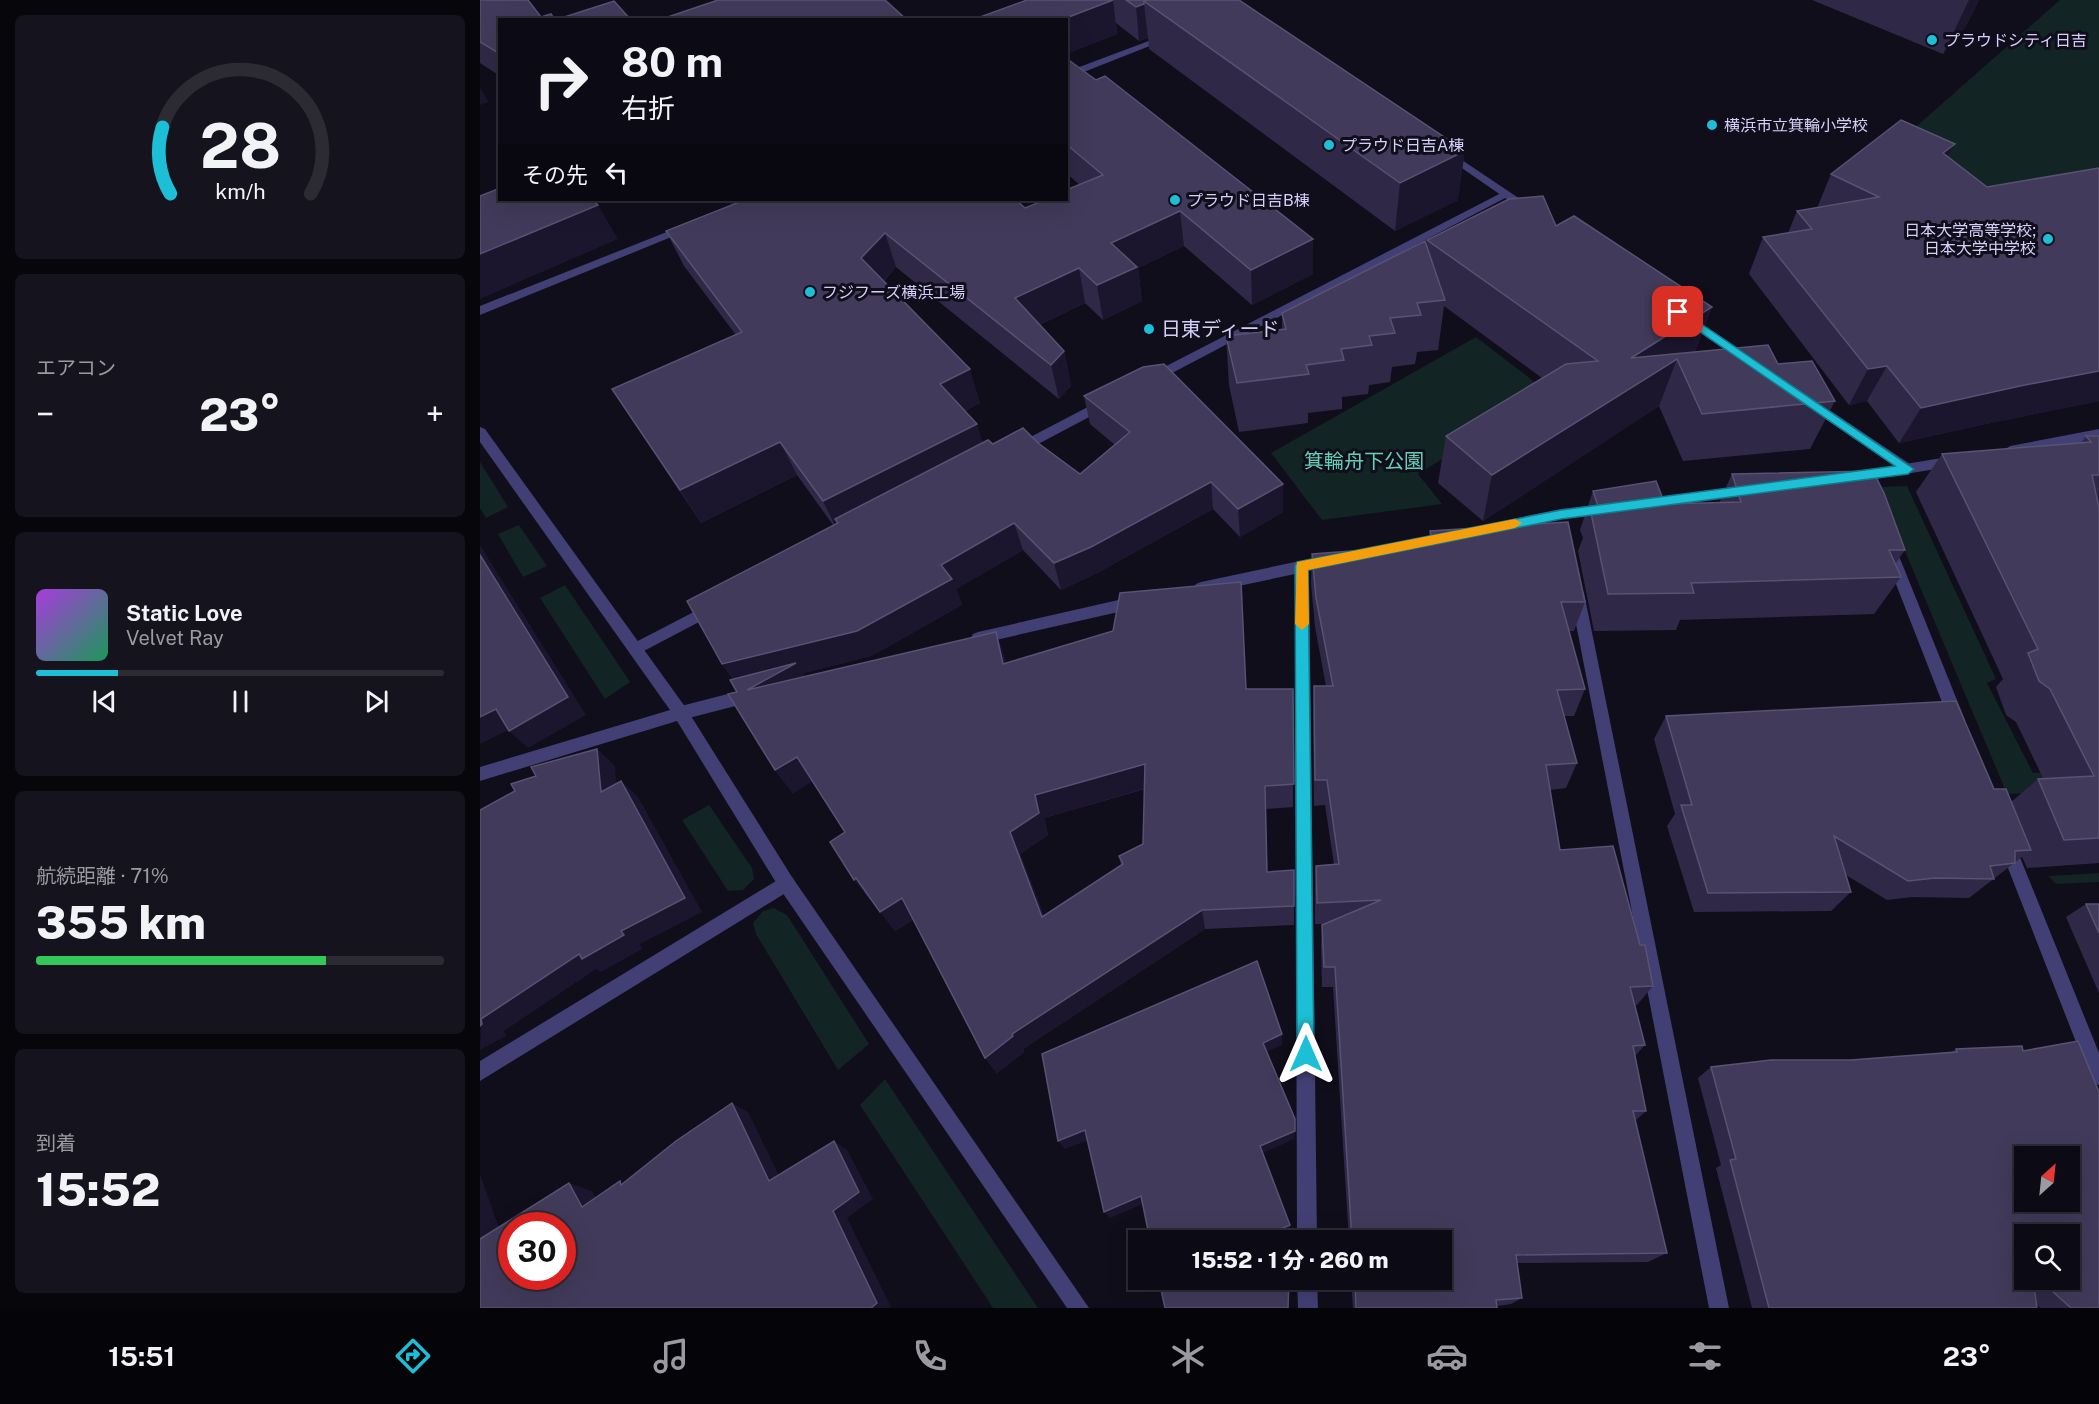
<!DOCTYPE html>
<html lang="ja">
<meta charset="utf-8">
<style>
body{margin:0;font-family:"Public Sans","Noto Sans JP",sans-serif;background:#15131d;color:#f1f3f6;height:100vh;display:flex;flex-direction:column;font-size:22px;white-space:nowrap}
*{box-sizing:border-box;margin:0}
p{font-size:20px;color:#9a9aa0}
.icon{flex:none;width:33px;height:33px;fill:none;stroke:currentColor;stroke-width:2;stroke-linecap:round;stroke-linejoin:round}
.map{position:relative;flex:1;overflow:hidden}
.drawer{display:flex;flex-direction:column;gap:15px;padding:15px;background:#07060b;width:480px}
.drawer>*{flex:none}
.guide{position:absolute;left:18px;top:18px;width:570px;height:183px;border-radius:0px;box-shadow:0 6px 24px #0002,0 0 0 2px #2c2b34;background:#0c0a14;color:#f1f3f6;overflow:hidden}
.needle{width:39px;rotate:27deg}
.controls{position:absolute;left:1534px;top:1146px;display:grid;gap:12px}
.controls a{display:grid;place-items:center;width:66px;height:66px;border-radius:0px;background:#0c0a14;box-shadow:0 6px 24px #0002,0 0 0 2px #2c2b34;font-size:30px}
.speed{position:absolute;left:18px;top:1212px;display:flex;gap:12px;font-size:30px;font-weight:700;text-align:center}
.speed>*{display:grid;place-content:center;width:78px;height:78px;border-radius:50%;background:#0c0a14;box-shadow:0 6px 24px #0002,0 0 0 2px #2c2b34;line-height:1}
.speed .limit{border:9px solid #d22;background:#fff;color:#111}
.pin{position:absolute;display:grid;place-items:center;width:51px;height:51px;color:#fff;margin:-26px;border-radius:12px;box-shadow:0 3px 9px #0006}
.me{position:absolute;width:66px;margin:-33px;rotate:0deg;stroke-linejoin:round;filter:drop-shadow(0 0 4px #0008)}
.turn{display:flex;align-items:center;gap:21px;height:126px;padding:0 24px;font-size:27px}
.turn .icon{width:78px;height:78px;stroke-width:2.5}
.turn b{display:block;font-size:42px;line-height:51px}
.then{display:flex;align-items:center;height:57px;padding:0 24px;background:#0003;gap:12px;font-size:22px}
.big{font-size:45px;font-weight:800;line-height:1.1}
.drawer .widget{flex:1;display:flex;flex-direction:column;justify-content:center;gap:9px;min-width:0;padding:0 21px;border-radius:9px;background:#15131d}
.drawer .dial{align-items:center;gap:0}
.dial svg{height:156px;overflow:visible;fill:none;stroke:#2c2b34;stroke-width:7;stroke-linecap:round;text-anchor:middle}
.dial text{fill:#f1f3f6;stroke:none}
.song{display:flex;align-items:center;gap:18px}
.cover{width:72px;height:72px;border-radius:9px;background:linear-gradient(135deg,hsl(280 70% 55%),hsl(150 70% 35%))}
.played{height:6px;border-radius:3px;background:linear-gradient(90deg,#1dbfd6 20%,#2c2b34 20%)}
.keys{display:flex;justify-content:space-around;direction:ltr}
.heat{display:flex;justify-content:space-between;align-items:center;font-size:33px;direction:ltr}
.charge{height:9px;border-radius:4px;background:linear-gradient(90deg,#34c759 71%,#2c2b34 0)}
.trip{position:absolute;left:648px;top:1230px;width:324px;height:60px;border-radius:0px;background:#0c0a14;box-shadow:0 6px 24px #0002,0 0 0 2px #2c2b34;font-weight:800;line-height:60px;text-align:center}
.tab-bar{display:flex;height:96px;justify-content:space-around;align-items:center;background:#050408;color:#9a9aa0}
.tab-bar .icon{width:42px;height:42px}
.tab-bar .active{color:#1dbfd6}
.tab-bar b{font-size:27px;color:#f1f3f6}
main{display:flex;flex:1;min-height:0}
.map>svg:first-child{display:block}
.green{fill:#122424}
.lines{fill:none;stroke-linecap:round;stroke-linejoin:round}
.minor{fill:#423f74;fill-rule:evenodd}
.tertiary{fill:#423f74;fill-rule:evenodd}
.wall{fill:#2f2947;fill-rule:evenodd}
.shaded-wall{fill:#1b162e}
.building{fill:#413a5a;stroke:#585273;stroke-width:1.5;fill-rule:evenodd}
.route{fill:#1dbfd6;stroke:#137c8b;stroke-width:1.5}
.slow{fill:#f59e0b}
.poi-dot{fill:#1dbfd6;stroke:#100e1b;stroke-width:2}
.labels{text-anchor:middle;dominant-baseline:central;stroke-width:6;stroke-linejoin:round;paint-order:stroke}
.far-poi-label{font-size:16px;fill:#d4cff8;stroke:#100e1b;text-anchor:start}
.poi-label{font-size:20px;fill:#d4cff8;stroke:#100e1b;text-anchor:start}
.park-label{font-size:20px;fill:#65ceb6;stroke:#100e1b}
</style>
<main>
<section class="drawer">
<div class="widget dial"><svg viewBox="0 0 100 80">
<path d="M14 69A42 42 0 1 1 86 69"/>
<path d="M14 69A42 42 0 0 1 10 35" stroke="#1dbfd6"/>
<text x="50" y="56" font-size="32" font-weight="700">28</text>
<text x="50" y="72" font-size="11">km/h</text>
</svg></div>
<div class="widget"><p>エアコン</p>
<div class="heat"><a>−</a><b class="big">23°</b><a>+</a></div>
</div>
<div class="widget">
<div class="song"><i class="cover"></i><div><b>Static Love</b><p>Velvet Ray</p></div></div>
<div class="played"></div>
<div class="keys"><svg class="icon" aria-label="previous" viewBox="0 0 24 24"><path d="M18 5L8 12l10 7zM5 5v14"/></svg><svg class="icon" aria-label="pause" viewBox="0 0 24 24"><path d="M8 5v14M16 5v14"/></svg><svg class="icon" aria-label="next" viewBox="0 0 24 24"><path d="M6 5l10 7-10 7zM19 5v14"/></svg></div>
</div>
<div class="widget"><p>航続距離 · 71%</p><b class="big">355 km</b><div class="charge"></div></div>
<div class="widget"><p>到着</p><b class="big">15:52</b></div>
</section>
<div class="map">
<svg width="1619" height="1308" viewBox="0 0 1619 1308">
<rect width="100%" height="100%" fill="#100e1b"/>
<g class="green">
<polygon points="1580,0 1619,0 1619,184 1503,206 1431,131"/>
<polygon points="996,337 1069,393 938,474 962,504 842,520 791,453"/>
<polygon points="0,462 28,507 6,518 0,508"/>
<polygon points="1427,486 1516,679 1507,683 1553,773 1619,771 1619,790 1527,794 1398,487"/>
<polygon points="39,525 67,566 43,577 18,534"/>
<polygon points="85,585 150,682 125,699 60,598"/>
<polygon points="229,805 272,868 274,879 263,890 248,891 202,820"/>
<polygon points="1619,873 1619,882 1576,884 1568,876"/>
<polygon points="294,908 307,915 389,1044 358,1070 276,934 273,923 283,911"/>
<polygon points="405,1079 558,1308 513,1308 380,1105"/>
</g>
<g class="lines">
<g class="minor">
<polygon points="682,36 690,38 586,79 586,72"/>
<polygon points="1025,191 1029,192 1029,196 675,382 667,382 665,379 667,376"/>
<polygon points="207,224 213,227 211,229 0,315 0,306"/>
<polygon points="625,398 630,400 631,403 630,406 543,452 538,454 531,449 533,446"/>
<polygon points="1619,429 1619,439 1530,456 1523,451 1530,446"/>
<polygon points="1474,456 1481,461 1474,466 1377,482 1370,477 1377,472"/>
<polygon points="1264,486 1271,491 1264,496 1165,509 1158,504 1165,499"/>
<polygon points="1127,504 1134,509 1127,514 1081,519 1003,535 996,530 1003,525 1081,509"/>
<polygon points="967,532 974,537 967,542 894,557 887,552 894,547"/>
<polygon points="853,554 858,556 860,560 858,564 829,571 837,1240 817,1240 815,574 721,594 716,592 714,588 716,584 721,582"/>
<polygon points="1414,555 1419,557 1421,561 1485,720 1483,725 1477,727 1471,725 1469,720 1407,561 1409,557"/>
<polygon points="1097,587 1102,589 1104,593 1249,1308 1229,1308 1090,593 1092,589"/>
<polygon points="656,596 661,598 663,602 661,606 656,608 498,644 493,642 491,638 493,634 498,632"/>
<polygon points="235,601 240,603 242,607 240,611 160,653 155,655 150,653 148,649 150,645"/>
<polygon points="271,688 276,690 279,695 276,700 271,702 201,720 196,718 193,713 196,708 201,706"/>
<polygon points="1527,837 1533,840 1535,845 1619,1053 1619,1085 1612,1083 1519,845 1521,840"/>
<polygon points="306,875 312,877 315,883 312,889 0,1081 0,1061"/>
<polygon points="817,1280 837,1280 838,1308 818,1308"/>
</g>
<g class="tertiary">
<polygon points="967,150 1052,207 1052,211 1044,211 963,155 962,153"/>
<polygon points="1207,314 1272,357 1274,360 1272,363 1264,363 1203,321 1201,318"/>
<polygon points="1333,399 1433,466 1435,469 1433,472 1423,472 1328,407 1327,404 1328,401"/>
<polygon points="0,427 5,429 206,708 312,877 609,1308 587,1308 300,889 197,721 0,781 0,767 190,710 0,442"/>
</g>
</g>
<g class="wall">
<polygon points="0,0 61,17 20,20 20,76 0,63"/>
<polygon points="547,0 759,0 978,200 915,231 669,49 668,38 659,41 636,23 637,34 586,54 586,20"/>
<polygon points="1332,0 1499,0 1486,26 1463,54"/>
<path d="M586,58L833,274L772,305L704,246L658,268L662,301L623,320L605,303L559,325L584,351L591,386L579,399L416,267L404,281L500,403L485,411L503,443L513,444L558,443L600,474L635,445L610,424L604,396L803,512L760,537L733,509L617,573L581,590L543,550L476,589L482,605L391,656L323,673L325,677L525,658L526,663L767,689H813V807L786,809L787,872L814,870V925L725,929L543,1049L544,1052L517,1073L505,1058L433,920L415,931L391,899L390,900L365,832L332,781L313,793L295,770L257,692L253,679L242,664L353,525L317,475L221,523L154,422L256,335L204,266L186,231L254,204V203L251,204L247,200H536L545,208L600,185L586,173ZM665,789L663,844L639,856L641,865L564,916L540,854L568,835L564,818Z"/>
<polygon points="1475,144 1468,157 1507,187 1619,168 1619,401 1515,422 1419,443 1387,401 1369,405 1269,274 1283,237 1308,233 1317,211 1337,208 1351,174"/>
<polygon points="1076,226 1232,307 1215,352 1298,364 1355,401 1330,449 1203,461 1179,406 1003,521 958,483 966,436 1062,378 964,306 958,350 937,352 935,364 912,367 910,382 889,385 888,394 862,397 862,409 828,413 828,423 759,432 749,385 746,336 802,329 802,313 946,246 947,240"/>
<polygon points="1606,436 1619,436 1619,863 1547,868 1542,857 1489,898 1432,897 1407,900 1366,875 1371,892 1351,911 1214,912 1187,826 1195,814 1174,739 1186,716 1514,789 1531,802 1558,779 1563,778 1536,722 1526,715 1516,687 1523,679 1436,492 1462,454 1601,443"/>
<polygon points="1252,474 1425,550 1415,564 1421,577 1394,614 1200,620 1196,630 1114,631 1098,551 1103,538 1100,530 1113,491 1185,504 1239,503"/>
<polygon points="950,531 1105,602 1094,631 1089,631 1105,689 1094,716 1084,716 1097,763 1086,788 1070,790 1080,850 1160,945 1173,986 1157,1005 1154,1006 1165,1045 1155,1056 1166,1111 1155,1121 1187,1253 1168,1262 1037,1263 1042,1298 1031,1304 1017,1306 1017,1308 873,1308 871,1280 962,1280 962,1240 869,1240 853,987 842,987 841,946 842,925 845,924 835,924 835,888 836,866 854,864 845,805 834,806 833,713 834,686 846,686 835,627 831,584 832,554 948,545"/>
<polygon points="1606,904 1619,904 1619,993 1586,917"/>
<path d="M1598,1041L1619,1092V1308H1560L1556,1304L1557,1308H1272L1236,1168L1241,1165L1218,1078L1231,1067L1291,1060H1371L1471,1052L1476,1049L1542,1046L1543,1051ZM1545,1156H1590V1202H1545ZM1545,1234H1590V1280H1545Z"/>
</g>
<g class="shaded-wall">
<polygon points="633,0 637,34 586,54 586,20 581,20"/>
<polygon points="1489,0 1499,0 1486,26 1463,54"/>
<polygon points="664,4 668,38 659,41 656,7"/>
<polygon points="0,87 9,102 0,105"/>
<polygon points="1475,144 1456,180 1463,153"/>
<polygon points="985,151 978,200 915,231 920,183"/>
<polygon points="249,200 252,200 254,203 251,204"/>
<polygon points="118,205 138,239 0,299 0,254"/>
<polygon points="700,211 704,246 658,268 662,301 623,320 617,285 631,243"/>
<polygon points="405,233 416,267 393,292 381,258"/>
<polygon points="833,239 833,274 772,305 771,270"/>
<polygon points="599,268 605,303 543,332 535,298"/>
<polygon points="1232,307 1214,356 1197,359 1179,406 1003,521 1012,475 1151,358"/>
<polygon points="584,351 591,386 579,399 571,365"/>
<polygon points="1407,366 1387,401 1369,405 1388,369"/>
<polygon points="490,369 500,403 471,418 460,384"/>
<polygon points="1619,371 1619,401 1515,422 1419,443 1441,408 1540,386"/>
<polygon points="497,424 507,457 358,523 355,519 362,533 359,534 343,501"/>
<polygon points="300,442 317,475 221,523 200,490"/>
<polygon points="731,482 733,509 617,573 581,590 574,563"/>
<polygon points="803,484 803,512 760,537 758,509"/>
<polygon points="534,523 543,550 476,589 482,605 391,656 323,673 333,689 260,689 242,664 461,565"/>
<polygon points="0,545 106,715 48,748 29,731 0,555"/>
<polygon points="516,632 525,658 533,689 523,664"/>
<polygon points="16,709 36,726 0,744 0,717"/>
<polygon points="117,749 135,766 138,808 121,792"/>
<polygon points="317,757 334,780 313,793 295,770"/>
<polygon points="665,764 670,787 564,818 568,835 540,854 572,936 562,917 530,832 555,795"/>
<polygon points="141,781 158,797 222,912 160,944 162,949 121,972 116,969 24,1031 26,1036 0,1050 1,1019 99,954 141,931"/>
<polygon points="376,878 392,899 390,900 374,880"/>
<polygon points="422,898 437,918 415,931 400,912"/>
<polygon points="722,910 725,929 543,1049 544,1052 517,1073 505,1058 532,1034"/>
<polygon points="802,1034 802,1045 784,1053 783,1043"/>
<polygon points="252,1103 268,1112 305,1188 289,1181"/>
<polygon points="605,1130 611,1139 585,1149 578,1141"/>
<polygon points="815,1131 814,1139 781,1154 780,1146"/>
<polygon points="354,1141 367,1150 393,1199 367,1218 411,1307 409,1308 391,1308 353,1211"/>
<polygon points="0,1174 25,1245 0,1239"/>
<polygon points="89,1183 112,1191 124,1214 102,1207"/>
<polygon points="661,1196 665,1203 630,1218 624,1212"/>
<polygon points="810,1225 810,1231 794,1237 793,1232"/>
</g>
<g class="building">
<polygon points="0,0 48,0 61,17 71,14 75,20 20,20 20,54 0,42"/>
<polygon points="238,0 405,0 427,20 179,20"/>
<polygon points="547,0 633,0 581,20 492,20"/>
<polygon points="646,0 666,0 664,1 664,4 656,7"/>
<polygon points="666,0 759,0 985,151 920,183 664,1"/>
<polygon points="134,1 151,20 75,20"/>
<polygon points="586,58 616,80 625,76 833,239 771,270 700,211 631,243 657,267 617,285 599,268 535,298 584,351 571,365 405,233 381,258 490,369 460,384 497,424 343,501 300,442 200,490 132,389 262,332 186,231 262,201 261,200 536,200 545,208 565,200 586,200 586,190 623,175 586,144"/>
<polygon points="1421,120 1475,144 1463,153 1507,187 1619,168 1619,371 1540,386 1441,408 1407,366 1388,369 1283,237 1332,229 1317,211 1399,197 1351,174"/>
<polygon points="20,188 20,200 113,200 118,205 0,254 0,196"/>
<polygon points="1063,196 1076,226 1094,216 1232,307 1151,358 1288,345 1298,364 1332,361 1355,401 1222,414 1197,359 1012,475 966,436 1086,364 1118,361 947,240 1029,199"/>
<polygon points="945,241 965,300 937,303 941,315 910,318 915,333 889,336 892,345 861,349 864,360 826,365 829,374 757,383 746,336 806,329 802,313"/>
<polygon points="684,364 803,484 758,509 731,482 611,547 574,563 534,523 461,565 472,579 377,631 242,664 207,601 358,523 355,519 508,440 513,444 543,428 558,443 600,474 650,432 604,396 663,367"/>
<polygon points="1606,436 1619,436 1619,475 1612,475 1619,508 1619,838 1584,840 1558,779 1614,776 1570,689 1559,681 1548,653 1558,649 1462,454 1611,442"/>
<polygon points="1393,471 1404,493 1425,550 1409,550 1421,577 1211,583 1214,593 1128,594 1111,513 1120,512 1113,491 1176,481 1185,504 1261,502 1252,474"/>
<polygon points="1088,522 1105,602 1081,602 1105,689 1077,690 1097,763 1066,765 1080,850 1133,846 1160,945 1165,945 1173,986 1150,987 1165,1045 1153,1046 1166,1111 1153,1111 1187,1253 1036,1255 1042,1298 1016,1300 1017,1308 876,1308 875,1280 962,1280 962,1240 872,1240 855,967 844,967 842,925 901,900 837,903 836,866 859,864 847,780 835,780 834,686 853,686 836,598 832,554 953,545 950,531"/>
<polygon points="0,555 88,697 29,731 16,709 0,717"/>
<path d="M761,582L766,689H813L814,784L785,786L787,872L814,870V906L722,910L532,1034L533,1036L505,1058L422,898L400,912L376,878L374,880L350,842L365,832L317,757L295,770L248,694L257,692L250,680L316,663L267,690L516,632L523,664L633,631L640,593ZM665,764L663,844L639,856L643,864L562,917L530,832L559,813L555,795Z"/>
<polygon points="1476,701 1514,789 1526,789 1551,850 1535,851 1535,863 1510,866 1514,879 1455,878 1428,881 1354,836 1371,892 1228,893 1201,805 1212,805 1186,716"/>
<polygon points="117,749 121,792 141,781 205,898 141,931 144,935 102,959 99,954 1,1019 2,1024 0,1026 0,810 35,791 31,784 56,776 51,767"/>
<polygon points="1606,904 1619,904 1619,933"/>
<polygon points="777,961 802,1034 783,1043 815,1119 815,1131 780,1146 810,1225 793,1232 796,1240 670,1240 661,1196 624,1212 605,1130 578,1141 562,1054"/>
<path d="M1598,1041L1619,1092V1308H1591L1560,1280H1590V1234H1545V1280H1553L1557,1308H1289L1250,1160L1256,1159L1231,1067L1291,1060H1371L1423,1056L1477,1052L1476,1049L1542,1046L1543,1051ZM1545,1156H1590V1202H1545Z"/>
<path d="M252,1103L289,1181L354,1141L379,1192L353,1211L397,1303L391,1308H0V1239L89,1183L102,1207L140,1181L141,1185L196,1141ZM32,1226H82V1276H32Z"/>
<polygon points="679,1280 809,1280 808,1308 685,1308"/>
</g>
<polygon class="route" points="1198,308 1434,469 1428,474 1081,519 828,570 834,1054 832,1060 826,1063 820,1060 817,1054 815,566 817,562 1081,510 1415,466 1194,314 1192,312"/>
<polygon class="slow" points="1035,519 1042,523 1035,528 828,570 829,624 822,630 815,624 817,562"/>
<g class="poi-dot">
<circle cx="1452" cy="40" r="6"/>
<circle cx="1232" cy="125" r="6"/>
<circle cx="849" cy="145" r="6"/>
<circle cx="695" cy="200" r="6"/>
<circle cx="1568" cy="239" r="6"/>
<circle cx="330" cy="292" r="6"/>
<circle cx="669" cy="329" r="6"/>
</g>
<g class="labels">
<g class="far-poi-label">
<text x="1464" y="40">プラウドシティ日吉</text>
<text x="1244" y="125">横浜市立箕輪小学校</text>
<text x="861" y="145">プラウド日吉A棟</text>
<text x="707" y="200">プラウド日吉B棟</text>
<text x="1556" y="230" text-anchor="end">日本大学高等学校;<tspan x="1556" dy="18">日本大学中学校</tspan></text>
<text x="342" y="292">フジフーズ横浜工場</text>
</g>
<g class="poi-label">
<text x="681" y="329">日東ディード</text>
</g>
<g class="park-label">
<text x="884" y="461">箕輪舟下公園</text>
</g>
</g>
</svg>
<div class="controls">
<a><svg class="needle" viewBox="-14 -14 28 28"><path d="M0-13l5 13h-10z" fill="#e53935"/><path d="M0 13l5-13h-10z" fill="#9a9aa0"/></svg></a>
<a><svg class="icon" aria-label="search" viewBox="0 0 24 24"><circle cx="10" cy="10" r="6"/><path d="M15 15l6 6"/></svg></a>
</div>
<div class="speed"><div class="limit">30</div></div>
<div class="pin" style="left:1198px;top:312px;background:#d93025"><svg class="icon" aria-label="arrive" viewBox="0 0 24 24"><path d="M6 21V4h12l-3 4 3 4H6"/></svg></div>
<svg class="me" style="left:826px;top:1054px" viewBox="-20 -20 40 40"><path d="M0-17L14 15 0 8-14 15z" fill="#1dbfd6" stroke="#fff" stroke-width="4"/></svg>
<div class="trip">15:52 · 1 分 · 260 m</div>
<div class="guide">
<div class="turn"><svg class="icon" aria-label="right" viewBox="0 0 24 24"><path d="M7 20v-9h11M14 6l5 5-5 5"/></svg><div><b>80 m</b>右折</div></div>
<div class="then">その先<svg class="icon" aria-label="left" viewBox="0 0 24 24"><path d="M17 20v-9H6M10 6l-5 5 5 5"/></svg></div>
</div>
</div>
</main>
<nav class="tab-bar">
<b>15:51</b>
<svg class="icon active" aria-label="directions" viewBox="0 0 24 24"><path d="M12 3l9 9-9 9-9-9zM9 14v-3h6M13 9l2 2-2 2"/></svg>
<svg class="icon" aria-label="music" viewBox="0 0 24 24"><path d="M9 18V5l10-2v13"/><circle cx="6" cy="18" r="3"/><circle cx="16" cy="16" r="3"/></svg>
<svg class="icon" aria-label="phone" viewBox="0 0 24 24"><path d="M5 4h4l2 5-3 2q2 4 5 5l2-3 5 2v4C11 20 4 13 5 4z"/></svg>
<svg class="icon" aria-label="climate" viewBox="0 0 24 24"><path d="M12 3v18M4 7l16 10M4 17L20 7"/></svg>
<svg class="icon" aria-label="car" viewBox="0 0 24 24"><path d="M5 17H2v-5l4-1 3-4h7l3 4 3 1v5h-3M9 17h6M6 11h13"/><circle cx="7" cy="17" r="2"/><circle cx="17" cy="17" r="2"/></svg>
<svg class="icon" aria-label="filters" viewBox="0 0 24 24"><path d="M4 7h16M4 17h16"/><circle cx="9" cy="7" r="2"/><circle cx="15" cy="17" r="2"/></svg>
<b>23°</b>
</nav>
